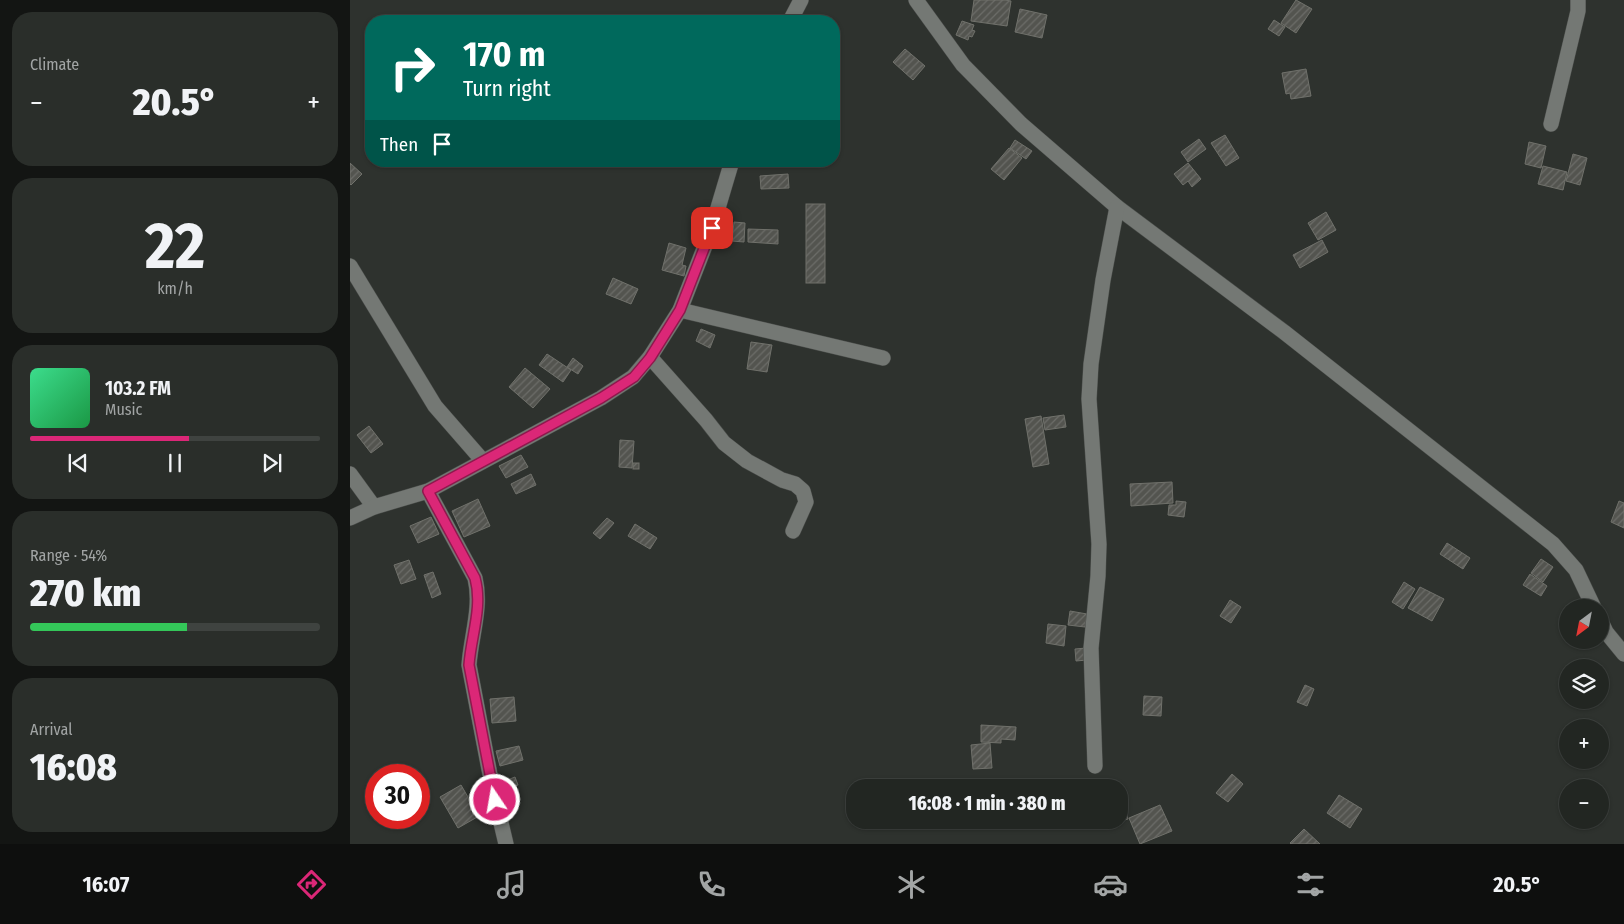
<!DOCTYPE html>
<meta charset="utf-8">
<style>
body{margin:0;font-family:"Fira Sans Condensed",sans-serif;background:#2a2e2a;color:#f1f3f6;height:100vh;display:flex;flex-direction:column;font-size:19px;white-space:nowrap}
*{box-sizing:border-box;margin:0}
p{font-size:16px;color:#a2a5a5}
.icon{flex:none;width:28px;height:28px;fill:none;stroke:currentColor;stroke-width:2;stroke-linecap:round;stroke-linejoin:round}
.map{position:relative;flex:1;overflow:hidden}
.drawer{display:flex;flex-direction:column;gap:12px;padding:12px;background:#131513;width:350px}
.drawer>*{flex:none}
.hud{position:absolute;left:15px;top:15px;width:475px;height:152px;border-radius:20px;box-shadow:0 1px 4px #0004,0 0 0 1px #3f4340;background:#00695c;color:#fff;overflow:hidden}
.needle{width:32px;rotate:212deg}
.controls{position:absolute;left:1209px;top:599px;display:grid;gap:10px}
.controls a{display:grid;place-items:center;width:50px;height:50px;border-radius:50%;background:#222622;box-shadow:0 1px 4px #0004,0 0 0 1px #3f4340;font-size:25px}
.speed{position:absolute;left:15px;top:764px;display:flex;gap:10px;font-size:25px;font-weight:700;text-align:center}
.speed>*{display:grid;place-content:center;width:65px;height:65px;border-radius:50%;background:#222622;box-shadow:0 1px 4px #0004,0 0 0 1px #3f4340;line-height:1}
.speed .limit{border:8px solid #d22;background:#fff;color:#111}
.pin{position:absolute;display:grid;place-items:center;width:42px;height:42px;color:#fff;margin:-21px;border-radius:10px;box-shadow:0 2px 8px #0006}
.me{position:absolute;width:55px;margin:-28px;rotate:348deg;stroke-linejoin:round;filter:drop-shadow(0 0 4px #0008)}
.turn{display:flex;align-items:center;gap:18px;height:105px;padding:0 15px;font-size:22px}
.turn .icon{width:65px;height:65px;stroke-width:2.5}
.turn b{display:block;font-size:35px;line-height:42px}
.then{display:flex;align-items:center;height:48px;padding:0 15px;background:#0003;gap:10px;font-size:19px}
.big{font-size:38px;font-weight:800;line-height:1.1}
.drawer .widget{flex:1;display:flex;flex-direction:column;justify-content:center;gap:8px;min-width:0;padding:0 18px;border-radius:20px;background:#2a2e2a}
.drawer .dial{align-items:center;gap:0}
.dial b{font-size:65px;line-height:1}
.song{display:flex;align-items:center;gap:15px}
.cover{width:60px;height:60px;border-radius:8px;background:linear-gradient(135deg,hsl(150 70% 55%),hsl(140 70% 35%))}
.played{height:5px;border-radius:2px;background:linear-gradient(90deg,#db2777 55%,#3f4340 55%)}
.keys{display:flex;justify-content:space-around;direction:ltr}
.heat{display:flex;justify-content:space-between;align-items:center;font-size:28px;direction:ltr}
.charge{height:8px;border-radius:4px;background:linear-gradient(90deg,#34c759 54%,#3f4340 0)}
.trip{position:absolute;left:496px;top:779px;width:282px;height:50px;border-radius:20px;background:#222622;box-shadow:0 1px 4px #0004,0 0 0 1px #3f4340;font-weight:800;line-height:50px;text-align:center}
.tabs{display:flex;height:80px;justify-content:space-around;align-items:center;background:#0e0f0e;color:#a2a5a5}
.tabs .icon{width:35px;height:35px}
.tabs .current{color:#db2777}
.tabs b{font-size:22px;color:#f1f3f6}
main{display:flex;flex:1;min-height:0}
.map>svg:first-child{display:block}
.building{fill:url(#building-hatch);stroke:#70716b}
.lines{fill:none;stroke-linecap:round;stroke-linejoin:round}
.minor-casing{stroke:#4a4d4a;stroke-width:16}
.minor{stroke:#747874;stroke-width:15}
.route-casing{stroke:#8e194d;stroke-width:12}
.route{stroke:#db2777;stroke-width:9}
</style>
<main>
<section class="drawer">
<div class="widget"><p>Climate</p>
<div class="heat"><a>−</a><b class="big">20.5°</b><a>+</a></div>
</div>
<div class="widget dial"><b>22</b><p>km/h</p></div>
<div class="widget">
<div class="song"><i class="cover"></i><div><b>103.2 FM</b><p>Music</p></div></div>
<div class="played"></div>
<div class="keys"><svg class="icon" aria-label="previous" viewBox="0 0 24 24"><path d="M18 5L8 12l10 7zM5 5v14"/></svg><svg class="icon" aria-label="pause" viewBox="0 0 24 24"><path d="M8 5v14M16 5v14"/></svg><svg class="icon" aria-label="next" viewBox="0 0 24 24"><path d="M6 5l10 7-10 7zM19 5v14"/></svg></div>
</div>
<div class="widget"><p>Range · 54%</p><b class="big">270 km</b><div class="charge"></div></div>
<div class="widget"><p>Arrival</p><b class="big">16:08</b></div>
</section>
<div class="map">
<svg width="1274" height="844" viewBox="0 0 1274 844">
<defs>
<pattern id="building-hatch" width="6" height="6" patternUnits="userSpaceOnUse" patternTransform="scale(1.25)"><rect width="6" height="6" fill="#53544f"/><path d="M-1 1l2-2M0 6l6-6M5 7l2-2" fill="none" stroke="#6c6d69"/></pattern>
</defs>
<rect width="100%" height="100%" fill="#2e322e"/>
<g class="building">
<polygon points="624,0 655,0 661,1 657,26 621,21"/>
<polygon points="946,0 962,9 946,33 931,23"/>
<polygon points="670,9 697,15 692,38 665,32"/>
<polygon points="924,20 935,27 929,36 918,29"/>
<polygon points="612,21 624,25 622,30 625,31 622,37 619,36 618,40 606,35"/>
<polygon points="555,49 575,66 563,80 543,62"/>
<polygon points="956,69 961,96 941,99 940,93 936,94 932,73"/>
<polygon points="875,135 889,158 876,166 861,143"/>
<polygon points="849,139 856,149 838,162 831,152"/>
<polygon points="665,140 682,151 676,159 660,148"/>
<polygon points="1179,142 1196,146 1191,168 1175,164"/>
<polygon points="659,148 672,158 654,180 641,169"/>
<polygon points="1223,154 1237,158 1230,185 1216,181"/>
<polygon points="0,163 12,174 1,185 0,184"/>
<polygon points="838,163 851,179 842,187 838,181 833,185 824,174"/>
<polygon points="1193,166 1217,172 1213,190 1188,184"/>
<polygon points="438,174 439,188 411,189 410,176"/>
<rect x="456" y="204" width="19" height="79"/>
<polygon points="976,212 986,230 968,240 958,223"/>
<polygon points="384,222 395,223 394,242 382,241"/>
<polygon points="398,229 428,230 428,244 398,242"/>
<polygon points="972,240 978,252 950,268 943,255"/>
<polygon points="319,243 336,248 332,265 336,266 334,276 312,270"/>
<polygon points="263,278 288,289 281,304 256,294"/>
<polygon points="351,329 365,335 360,348 346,341"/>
<polygon points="401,342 422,345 417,372 397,369"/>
<polygon points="197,354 221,370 213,382 189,365"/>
<polygon points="223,358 233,366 228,374 217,367"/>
<polygon points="175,368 200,389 183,408 159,387"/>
<polygon points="714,415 716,427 695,430 693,418"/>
<polygon points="691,416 699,464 683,467 675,419"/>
<polygon points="19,426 33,444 21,453 7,435"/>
<polygon points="270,440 284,441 282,468 269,467"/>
<polygon points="171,455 178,467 156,478 149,466"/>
<rect x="283" y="463" width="6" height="6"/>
<polygon points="181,474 186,485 166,494 161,484"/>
<polygon points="822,482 823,503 781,506 780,484"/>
<polygon points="128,499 140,526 114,537 102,511"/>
<polygon points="826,501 836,502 834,517 818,515 819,505 826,505"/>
<polygon points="1269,501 1274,503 1274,528 1261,522"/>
<polygon points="81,517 89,534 68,543 60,526"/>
<polygon points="257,518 264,523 250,539 243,533"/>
<polygon points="285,524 307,538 300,549 278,536"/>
<polygon points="1097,543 1120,558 1113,569 1090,554"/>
<polygon points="1191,559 1203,567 1193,582 1181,573"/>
<polygon points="59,560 66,579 51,584 44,565"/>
<polygon points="83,572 91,594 82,598 74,575"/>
<polygon points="1180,574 1197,586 1191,596 1173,585"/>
<polygon points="1054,582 1065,589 1053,609 1042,602"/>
<polygon points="1070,587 1094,599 1082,621 1058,608"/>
<polygon points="880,600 891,607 881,623 870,616"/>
<polygon points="720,611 737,614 735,627 718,625"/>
<polygon points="698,624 716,626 714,646 696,643"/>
<polygon points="736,648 737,660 726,661 725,649"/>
<polygon points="955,685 964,689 957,706 947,702"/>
<polygon points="794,696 812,697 811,716 793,715"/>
<polygon points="164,697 166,721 142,723 140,699"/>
<polygon points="631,725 666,727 665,740 651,739 651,743 631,742"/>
<polygon points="640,743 642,768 623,769 621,745"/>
<polygon points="169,746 173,760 150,766 146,751"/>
<polygon points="882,774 893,784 878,802 866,793"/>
<polygon points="165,777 168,785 150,791 147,784"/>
<polygon points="111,785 129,816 108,828 90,797"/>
<polygon points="770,795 772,795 778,819 756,825 754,820 770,820"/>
<polygon points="989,795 1012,809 1000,828 977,813"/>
<polygon points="810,805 822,831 790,844 779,818"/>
<polygon points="738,820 752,820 753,825 740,828"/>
<polygon points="954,829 970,844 941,844 940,843"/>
</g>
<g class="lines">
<g class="minor-casing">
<g id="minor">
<polyline points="566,0 613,65 671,124 767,207 934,332 1203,544 1226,570 1244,608"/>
<polyline points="440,21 451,0"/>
<polyline points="1201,124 1228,11 1228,0"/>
<polyline points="0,266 85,406 133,461"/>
<polyline points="330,310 533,358"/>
<polyline points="300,357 356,420 374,443 397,461 432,480 445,484 453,491 456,502 443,531"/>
<polyline points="0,474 24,507"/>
<path d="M78,491L125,578C132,607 121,636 119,665L142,785L156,844"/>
<polyline points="0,518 24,507 78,491 251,398 283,377 300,357 330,310 362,228 382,161"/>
<polyline points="1250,619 1256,632 1274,654"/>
<polyline points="745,766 741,648 748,576 749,544 739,399 741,364 753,280 767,207"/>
</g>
</g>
<use href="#minor" class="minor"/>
</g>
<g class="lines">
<g class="route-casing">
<path id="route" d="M145,800L119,665C121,636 133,607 125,578L78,491L251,398L284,377L300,358L330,310L362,228"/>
</g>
<use href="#route" class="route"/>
</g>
</svg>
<div class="controls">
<a><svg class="needle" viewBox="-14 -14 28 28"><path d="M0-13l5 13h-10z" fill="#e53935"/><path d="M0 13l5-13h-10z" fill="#a2a5a5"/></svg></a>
<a><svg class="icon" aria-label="layers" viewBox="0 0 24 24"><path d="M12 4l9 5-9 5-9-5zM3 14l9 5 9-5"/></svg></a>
<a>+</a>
<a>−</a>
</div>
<div class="speed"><div class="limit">30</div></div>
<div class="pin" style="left:362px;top:228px;background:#d93025"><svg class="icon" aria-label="arrive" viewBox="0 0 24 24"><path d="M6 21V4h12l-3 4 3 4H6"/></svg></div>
<svg class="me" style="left:145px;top:800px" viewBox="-20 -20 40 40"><circle r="17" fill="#db2777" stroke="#fff" stroke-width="3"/><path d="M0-11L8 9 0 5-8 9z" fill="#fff"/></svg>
<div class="trip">16:08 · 1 min · 380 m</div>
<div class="hud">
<div class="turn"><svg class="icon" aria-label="right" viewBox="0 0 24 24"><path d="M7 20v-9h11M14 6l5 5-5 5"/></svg><div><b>170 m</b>Turn right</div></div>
<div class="then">Then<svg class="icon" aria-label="arrive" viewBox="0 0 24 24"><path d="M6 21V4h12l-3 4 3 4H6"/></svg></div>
</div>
</div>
</main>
<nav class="tabs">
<b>16:07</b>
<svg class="icon current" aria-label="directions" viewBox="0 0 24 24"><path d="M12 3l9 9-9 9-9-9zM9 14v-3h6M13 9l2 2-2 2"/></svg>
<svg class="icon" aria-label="music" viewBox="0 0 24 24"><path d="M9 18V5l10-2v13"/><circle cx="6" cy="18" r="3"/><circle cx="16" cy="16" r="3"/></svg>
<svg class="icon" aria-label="phone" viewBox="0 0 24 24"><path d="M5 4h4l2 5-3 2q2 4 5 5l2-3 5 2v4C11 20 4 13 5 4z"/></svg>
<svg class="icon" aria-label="climate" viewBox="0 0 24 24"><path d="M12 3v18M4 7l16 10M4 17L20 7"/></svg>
<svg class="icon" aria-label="car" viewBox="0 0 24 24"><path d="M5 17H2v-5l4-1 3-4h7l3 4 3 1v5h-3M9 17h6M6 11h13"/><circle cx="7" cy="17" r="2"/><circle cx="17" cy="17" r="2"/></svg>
<svg class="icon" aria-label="filters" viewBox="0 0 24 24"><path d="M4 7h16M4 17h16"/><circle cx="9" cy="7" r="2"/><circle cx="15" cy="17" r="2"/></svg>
<b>20.5°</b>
</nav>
